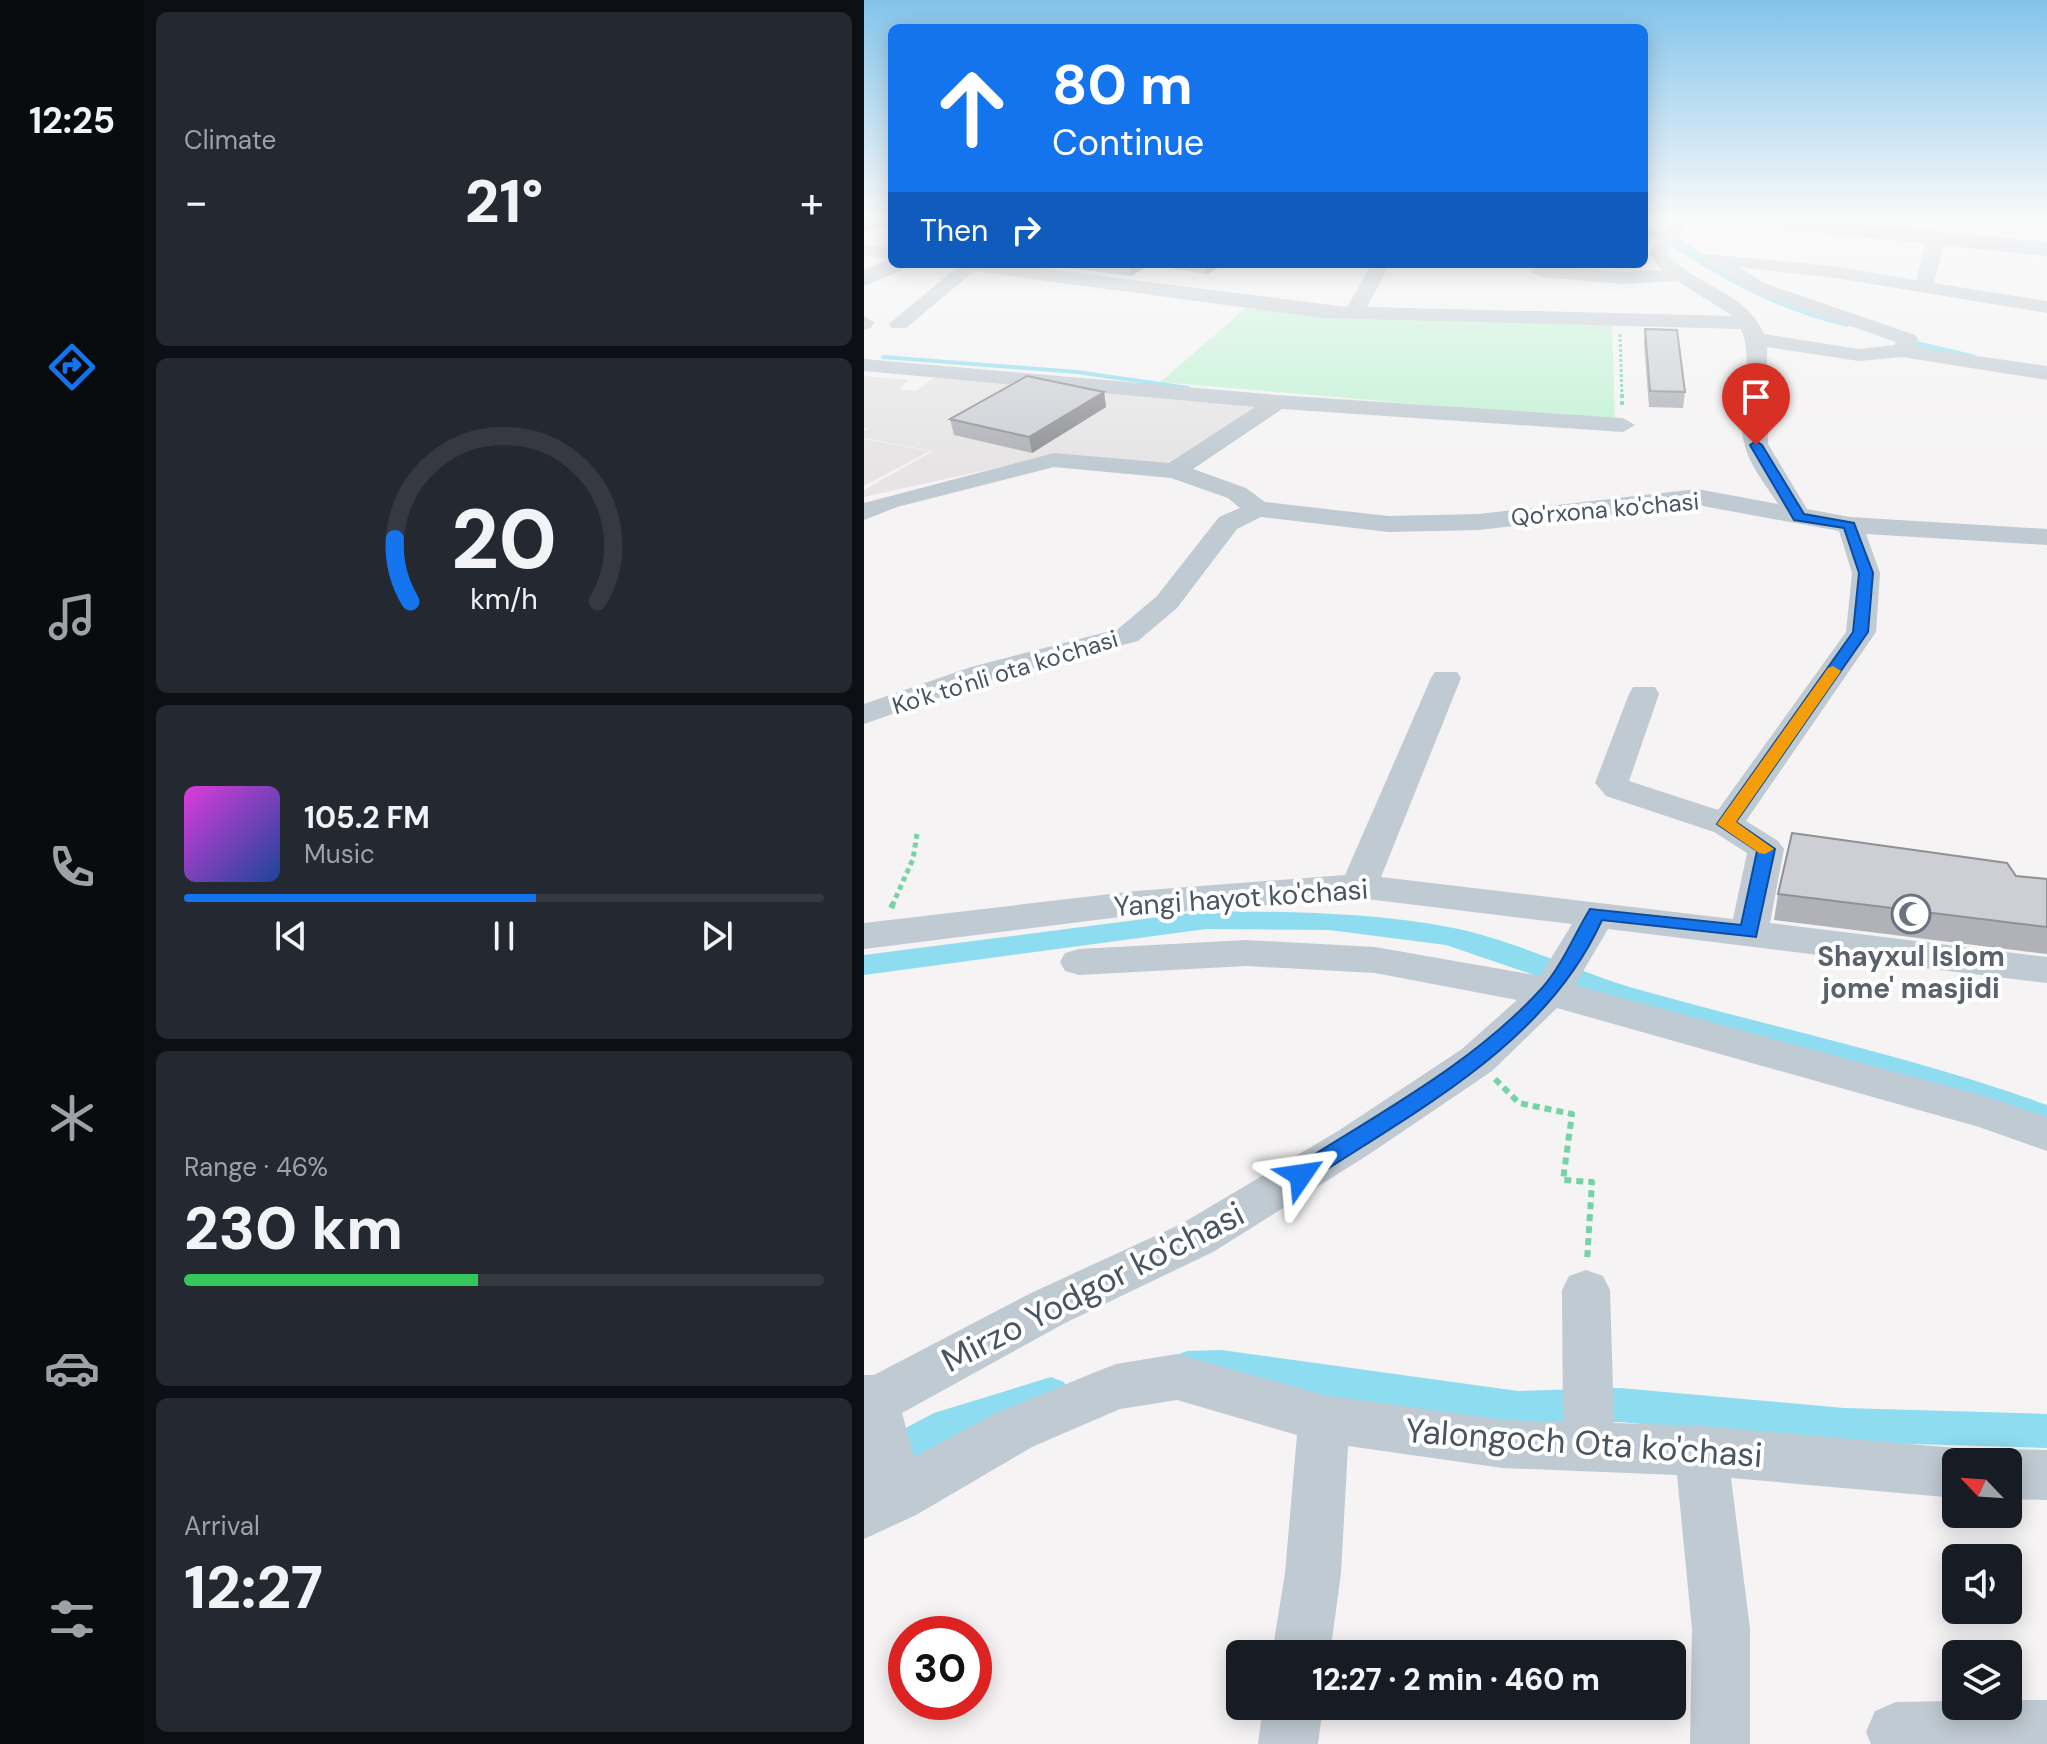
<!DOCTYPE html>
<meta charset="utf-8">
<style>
body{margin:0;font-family:"DM Sans",sans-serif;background:#242831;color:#f1f3f6;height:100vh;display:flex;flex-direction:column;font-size:30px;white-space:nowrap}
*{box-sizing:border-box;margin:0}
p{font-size:26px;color:#9ea1a6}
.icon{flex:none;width:44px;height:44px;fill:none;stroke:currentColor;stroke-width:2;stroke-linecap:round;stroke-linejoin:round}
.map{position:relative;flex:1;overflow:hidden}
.side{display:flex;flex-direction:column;gap:12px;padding:12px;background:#0d0f14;width:720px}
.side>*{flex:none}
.banner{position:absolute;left:24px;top:24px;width:760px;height:244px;border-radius:12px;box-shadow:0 4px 20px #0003;background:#1474ed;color:#fff;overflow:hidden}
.needle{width:52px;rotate:295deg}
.controls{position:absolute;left:1078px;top:1448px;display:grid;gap:16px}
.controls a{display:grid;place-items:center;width:80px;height:80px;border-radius:12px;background:#171b24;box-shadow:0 4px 20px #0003;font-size:40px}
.speed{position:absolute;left:24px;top:1616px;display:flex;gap:16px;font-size:40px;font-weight:700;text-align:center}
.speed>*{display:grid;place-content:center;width:104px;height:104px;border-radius:50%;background:#171b24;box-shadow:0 4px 20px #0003;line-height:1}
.speed .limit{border:12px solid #d22;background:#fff;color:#111}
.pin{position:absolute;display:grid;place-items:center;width:68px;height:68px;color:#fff;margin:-82px -34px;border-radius:50% 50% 50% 0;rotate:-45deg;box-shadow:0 0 8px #0007}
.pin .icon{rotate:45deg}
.me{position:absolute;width:88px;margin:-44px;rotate:58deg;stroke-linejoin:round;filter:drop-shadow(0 0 6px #0008)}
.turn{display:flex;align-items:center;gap:28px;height:168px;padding:0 32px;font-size:36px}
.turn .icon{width:104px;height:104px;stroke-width:2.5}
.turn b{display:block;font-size:56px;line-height:68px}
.then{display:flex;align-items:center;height:76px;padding:0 32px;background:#0003;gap:16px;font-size:30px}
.big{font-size:60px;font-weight:800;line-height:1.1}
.side .card{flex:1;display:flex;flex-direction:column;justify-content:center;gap:12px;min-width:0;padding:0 28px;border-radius:12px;background:#242831}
.side .dial{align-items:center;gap:0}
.dial svg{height:208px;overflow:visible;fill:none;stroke:#363941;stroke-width:7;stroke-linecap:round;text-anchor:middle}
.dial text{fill:#f1f3f6;stroke:none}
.song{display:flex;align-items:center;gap:24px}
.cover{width:96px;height:96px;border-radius:12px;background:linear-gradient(135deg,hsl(300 70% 55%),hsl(220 70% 35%))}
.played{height:8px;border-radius:4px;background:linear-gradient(90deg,#1474ed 55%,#363941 55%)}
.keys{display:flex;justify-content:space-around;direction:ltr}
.heat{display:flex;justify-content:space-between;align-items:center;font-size:44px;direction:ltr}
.charge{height:12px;border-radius:6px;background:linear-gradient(90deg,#34c759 46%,#363941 0)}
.trip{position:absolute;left:362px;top:1640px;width:460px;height:80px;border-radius:12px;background:#171b24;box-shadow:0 4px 20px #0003;font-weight:800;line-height:80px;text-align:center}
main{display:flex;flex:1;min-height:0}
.menu{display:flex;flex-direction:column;width:144px;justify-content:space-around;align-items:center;background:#090b0e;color:#9ea1a6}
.menu .icon{width:56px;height:56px}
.menu .on{color:#1474ed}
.menu b{font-size:36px;color:#f1f3f6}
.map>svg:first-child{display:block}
.education{fill:#e6e4e5}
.green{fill:#c1f2d4}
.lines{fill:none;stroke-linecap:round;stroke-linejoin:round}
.stream{stroke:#8ddcf0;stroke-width:4}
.canal{fill:#8ddcf0;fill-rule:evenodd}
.path-far3{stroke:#77d2a5;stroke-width:3;stroke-dasharray:3 2;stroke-linecap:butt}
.path-far2{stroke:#77d2a5;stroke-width:4;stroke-dasharray:4 3;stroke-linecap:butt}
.path-far1{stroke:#77d2a5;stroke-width:5;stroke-dasharray:5 4;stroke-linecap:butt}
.path{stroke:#77d2a5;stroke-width:6;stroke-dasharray:7 5;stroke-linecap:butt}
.minor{fill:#c0cad2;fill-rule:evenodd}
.major{fill:#b2c2d2;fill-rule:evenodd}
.wall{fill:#b0b2b7}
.shaded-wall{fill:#909195}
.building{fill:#cdcfd5;stroke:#909195;stroke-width:2}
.route{fill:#1474ed;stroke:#0d4b9a;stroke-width:2}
.slow{fill:#f59e0b}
.labels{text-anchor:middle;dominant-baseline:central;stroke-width:8;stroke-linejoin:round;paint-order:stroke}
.far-street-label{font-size:24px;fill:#495661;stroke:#fff}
.street-label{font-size:28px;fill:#495661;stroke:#fff}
.worship-label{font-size:28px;font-weight:bold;fill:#5b616d;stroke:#fff}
.near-street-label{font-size:34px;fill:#495661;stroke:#fff}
</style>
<main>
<nav class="menu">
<b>12:25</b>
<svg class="icon on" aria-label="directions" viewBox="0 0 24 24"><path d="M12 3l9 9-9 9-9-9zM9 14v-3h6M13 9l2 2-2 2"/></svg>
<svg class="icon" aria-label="music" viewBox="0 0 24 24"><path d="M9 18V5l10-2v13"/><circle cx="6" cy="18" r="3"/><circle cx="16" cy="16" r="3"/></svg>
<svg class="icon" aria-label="phone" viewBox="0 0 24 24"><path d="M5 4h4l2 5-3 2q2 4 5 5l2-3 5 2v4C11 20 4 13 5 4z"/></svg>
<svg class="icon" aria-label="climate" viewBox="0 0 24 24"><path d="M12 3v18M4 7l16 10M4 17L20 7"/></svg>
<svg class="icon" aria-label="car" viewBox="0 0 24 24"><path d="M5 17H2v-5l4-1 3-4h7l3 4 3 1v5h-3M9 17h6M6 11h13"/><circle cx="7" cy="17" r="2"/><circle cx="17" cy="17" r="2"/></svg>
<svg class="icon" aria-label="filters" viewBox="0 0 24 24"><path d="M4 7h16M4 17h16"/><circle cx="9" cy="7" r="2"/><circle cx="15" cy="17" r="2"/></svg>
</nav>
<section class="side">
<div class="card"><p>Climate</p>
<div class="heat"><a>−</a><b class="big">21°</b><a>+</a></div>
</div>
<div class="card dial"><svg viewBox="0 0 100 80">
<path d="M14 69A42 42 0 1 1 86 69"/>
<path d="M14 69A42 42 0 0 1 8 45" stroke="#1474ed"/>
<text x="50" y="56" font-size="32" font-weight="700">20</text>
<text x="50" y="72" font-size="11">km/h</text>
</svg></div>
<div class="card">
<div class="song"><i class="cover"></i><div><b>105.2 FM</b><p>Music</p></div></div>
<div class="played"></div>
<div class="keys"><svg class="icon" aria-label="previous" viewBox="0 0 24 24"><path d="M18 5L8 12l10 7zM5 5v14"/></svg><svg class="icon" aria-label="pause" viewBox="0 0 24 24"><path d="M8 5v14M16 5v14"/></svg><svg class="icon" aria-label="next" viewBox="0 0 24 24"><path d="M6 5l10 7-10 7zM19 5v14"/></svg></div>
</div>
<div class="card"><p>Range · 46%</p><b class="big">230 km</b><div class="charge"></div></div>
<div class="card"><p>Arrival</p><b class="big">12:27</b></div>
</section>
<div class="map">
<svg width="1183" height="1744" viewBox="0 0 1183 1744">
<rect width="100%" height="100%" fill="#f5f3f3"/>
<g class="education">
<polygon points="0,376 45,380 35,389 52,391 72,376 392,407 314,460 297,465 175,458 0,497 0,490 69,451 0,438 0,431 5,427 0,429"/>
<polygon points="0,439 66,451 0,486"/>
</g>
<polygon class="green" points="382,308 466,315 748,325 751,421 296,382"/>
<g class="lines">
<polyline class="stream" points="19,357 213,372 324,388"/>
<g class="canal">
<polygon points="780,225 800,233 801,236 795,240 780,234"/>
<path d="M806,239H816L878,280L990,323L983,327C914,310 865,284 806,245Z"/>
<polygon points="1053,341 1112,355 1104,360 1048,349 1048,343"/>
<path d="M342,911C423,912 504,912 584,927C647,938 717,974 780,991C915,1029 1051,1057 1183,1105V1129L1110,1102L932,1050L764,1007L582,945L465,930L342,929L0,975V955Z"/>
<polygon points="357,1350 654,1391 756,1388 980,1408 1183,1414 1183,1448 980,1442 756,1422 654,1425 357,1382 323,1383 310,1378 305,1367 310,1356 323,1351"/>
<polygon points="187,1377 200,1382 205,1394 200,1406 92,1440 0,1488 0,1450 70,1413"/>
</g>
<polyline class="path-far3" points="756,334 758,396"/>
<polyline class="path-far2" points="758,394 758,408"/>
<polyline class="path-far1" points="28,906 49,859 53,834"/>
<g class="path">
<polyline points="27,908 29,904"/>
<polyline points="631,1079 655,1103 708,1114 699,1180 728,1182 723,1261"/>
</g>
<g class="minor">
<path d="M808,221H825L803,254C832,287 881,290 900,334L995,349L1030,345L1032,342L886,291L842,262V254L971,266L1052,280L1063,238L1072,233L1081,238L1070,283L1183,301V313L971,278L875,267L900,283L1051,335L1054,339L1051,347L1183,366V380L1038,357L995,361L903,347L904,444L943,509L986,517L1183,529V545L1002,534L1016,573L1012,632L882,821L914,841L920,849L906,923L1183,957V983L744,929L711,985L1123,1097L1183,1117V1151L1115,1127L693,1008L628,1071L504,1155L349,1252L201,1323L38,1413L50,1457L132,1413L234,1371L252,1364L313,1354L460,1395L639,1420L699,1422L698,1290L705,1276L722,1270L739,1276L746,1290L750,1423L837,1426L1092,1448L1111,1455L1114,1462H1092V1498L867,1478L886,1629V1744H826L828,1629L813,1475L639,1468L484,1446L477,1573L466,1654H408L421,1573L433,1435L313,1400L256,1409L168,1447L52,1515L0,1539V1375H10L167,1293L317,1224L474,1131L598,1049L653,1000L511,973L382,966L215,975L201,971L196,962L201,953L215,949L382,940L511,947L676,976L708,924L495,898L272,915L0,949V923L272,891L481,875L567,678L571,672H593L597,678L517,877L869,919L883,853L850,832L742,796L731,783L765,694L769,687H791L795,694L765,781L854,810L982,632L988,573L975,531L833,505L615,530L524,532L397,517L373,529L313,608L274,641L129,679L0,724V704L107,667L254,629L293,596L355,517L376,508L364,498L307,478L190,467L33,507L0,520V503L190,453L305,463L391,407L0,371V359L413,395L759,418L771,425L759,432L418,409L329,469L382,488L401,502L524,516L615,514L833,489L914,504C902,485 885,465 880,443C871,406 892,365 877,329L457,318L110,271L42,328H28L25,324L93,267L91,264H142L483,307L508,264H526L503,307L869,316L813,281L759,284L676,277L667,271L676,265L759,272L798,270L785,254Z"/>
<polygon points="0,245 28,248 28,260 0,255"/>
<polygon points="0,316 10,322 7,328 0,330"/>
<polygon points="1144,1449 1183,1450 1183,1500 1144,1499 1144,1462 1123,1462 1125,1456"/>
<polygon points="1144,1700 1183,1700 1183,1744 1007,1744 1002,1732 1011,1711 1032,1702 1092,1701 1092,1706 1144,1706"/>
<polygon points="399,1706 459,1706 454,1744 394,1744"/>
</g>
<g class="major">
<polygon points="890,221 970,221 1183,242 1183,256 900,227"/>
<polygon points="28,258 28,264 44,264 41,269 0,286 0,270"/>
</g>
</g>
<g class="wall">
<polygon points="175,264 360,264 343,274 285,265 267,276"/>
<polygon points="781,329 821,392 819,408 785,407 780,344"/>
<polygon points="240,392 242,407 168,453 90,435 86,419"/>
<polygon points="1152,876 1183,879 1183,954 910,920 914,894"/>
</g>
<g class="shaded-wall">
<polygon points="5,221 28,221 28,225 0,231 0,223"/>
<polygon points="265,264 285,264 285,265 267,276"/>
<polygon points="342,264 360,264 343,274"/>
<polygon points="240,392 242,407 168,453 165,437"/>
</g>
<g class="building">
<polygon points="781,329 813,330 821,392 786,391"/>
<polygon points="163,376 240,392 165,437 86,419"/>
<polygon points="928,833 1143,863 1152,876 1183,879 1183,927 914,894"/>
</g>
<linearGradient id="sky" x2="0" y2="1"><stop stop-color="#83c4eb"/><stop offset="0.47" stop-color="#fafafa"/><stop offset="1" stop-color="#fafafa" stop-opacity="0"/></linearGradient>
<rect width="1183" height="466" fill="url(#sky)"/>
<path class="route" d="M892,441L898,445L940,514L990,523L1009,573L1004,632L872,822L911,849L892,937L738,920C682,1044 554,1109 445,1181H429L426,1175L429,1168C515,1113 609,1064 678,988C699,964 710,935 726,909L877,925L893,851L853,824L989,632L995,573L980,528L930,520L886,445Z"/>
<polygon class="slow" points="969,666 977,671 872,822 910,849 901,854 895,853 853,824 964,668"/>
<defs>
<g id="mosque-ring" transform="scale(2)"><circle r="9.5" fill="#fff" stroke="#6b7280" stroke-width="1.5"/><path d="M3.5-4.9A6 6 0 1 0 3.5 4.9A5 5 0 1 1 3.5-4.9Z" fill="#6b7280"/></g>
</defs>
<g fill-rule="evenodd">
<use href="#mosque-ring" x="1047" y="914"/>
</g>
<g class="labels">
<g class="far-street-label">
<text transform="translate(741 509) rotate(-5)">Qo'rxona ko'chasi</text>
<text transform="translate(141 672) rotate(-17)">Ko'k to'nli ota ko'chasi</text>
</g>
<g class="street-label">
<text transform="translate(377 898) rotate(-4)">Yangi hayot ko'chasi</text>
</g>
<g class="worship-label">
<text x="1047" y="956">Shayxul Islom<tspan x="1047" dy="32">jome' masjidi</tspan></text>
</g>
<g class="near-street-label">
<text transform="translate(229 1287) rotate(-27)">Mirzo Yodgor ko'chasi</text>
<text transform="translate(720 1443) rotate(4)">Yalongoch Ota ko'chasi</text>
</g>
</g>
</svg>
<div class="controls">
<a><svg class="needle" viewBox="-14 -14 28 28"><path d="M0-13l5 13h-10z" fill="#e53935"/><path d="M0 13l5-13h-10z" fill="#9ea1a6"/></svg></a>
<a><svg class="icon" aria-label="sound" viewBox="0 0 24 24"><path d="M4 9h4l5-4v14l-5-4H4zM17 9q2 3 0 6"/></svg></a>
<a><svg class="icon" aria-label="layers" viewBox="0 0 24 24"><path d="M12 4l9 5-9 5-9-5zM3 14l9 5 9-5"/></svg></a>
</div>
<div class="speed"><div class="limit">30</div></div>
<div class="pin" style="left:892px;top:445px;background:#d93025"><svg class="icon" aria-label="arrive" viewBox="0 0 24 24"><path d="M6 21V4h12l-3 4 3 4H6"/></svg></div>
<svg class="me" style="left:437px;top:1175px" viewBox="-20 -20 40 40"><path d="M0-17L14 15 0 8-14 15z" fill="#1474ed" stroke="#fff" stroke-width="4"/></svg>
<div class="trip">12:27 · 2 min · 460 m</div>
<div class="banner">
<div class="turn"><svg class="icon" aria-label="ahead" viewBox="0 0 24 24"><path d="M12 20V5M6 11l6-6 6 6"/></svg><div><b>80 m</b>Continue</div></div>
<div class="then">Then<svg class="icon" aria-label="right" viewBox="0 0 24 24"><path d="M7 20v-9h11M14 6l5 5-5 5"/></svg></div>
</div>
</div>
</main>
